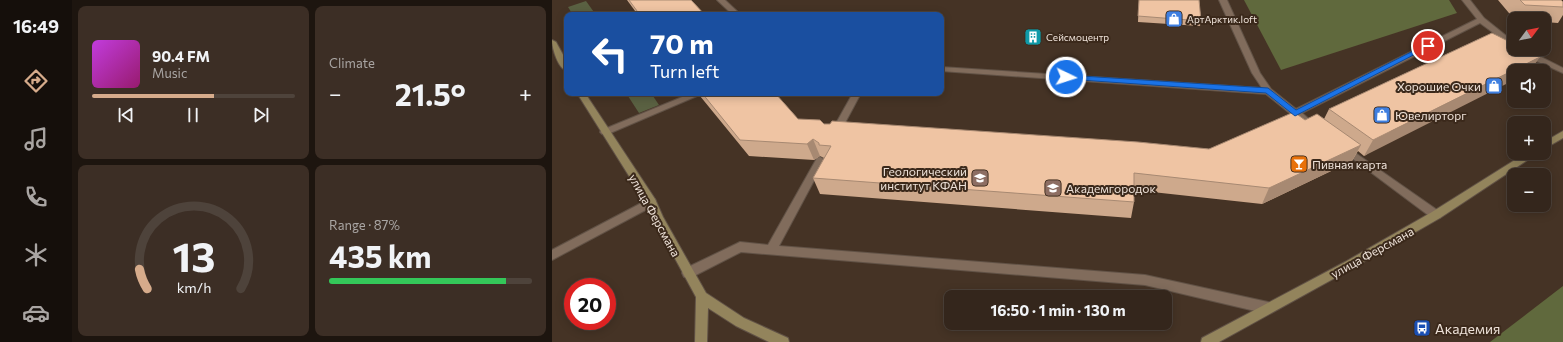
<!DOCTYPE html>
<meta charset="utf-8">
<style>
body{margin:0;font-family:Commissioner,sans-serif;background:#3c2e25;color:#f1f3f6;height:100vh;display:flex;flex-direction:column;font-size:15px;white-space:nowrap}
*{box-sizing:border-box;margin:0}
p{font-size:13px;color:#a9a5a3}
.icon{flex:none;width:22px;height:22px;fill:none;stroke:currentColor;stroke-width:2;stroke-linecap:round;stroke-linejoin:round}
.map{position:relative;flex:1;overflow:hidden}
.drawer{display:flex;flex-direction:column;gap:6px;padding:6px;background:#1d150f;width:480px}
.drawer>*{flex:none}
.guide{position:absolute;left:12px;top:12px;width:380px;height:84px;border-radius:8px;box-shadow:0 2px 10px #0003,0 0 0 1px #4e433b;background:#1a4fa0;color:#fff;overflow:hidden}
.needle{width:26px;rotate:58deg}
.fabs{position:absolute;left:955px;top:12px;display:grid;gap:8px}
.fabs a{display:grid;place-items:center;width:44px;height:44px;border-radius:8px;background:#34261c;box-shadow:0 2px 10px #0003,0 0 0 1px #4e433b;font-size:20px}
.speed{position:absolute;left:12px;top:278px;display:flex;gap:8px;font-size:20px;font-weight:700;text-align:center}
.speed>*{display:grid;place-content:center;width:52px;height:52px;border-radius:50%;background:#34261c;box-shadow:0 2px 10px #0003,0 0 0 1px #4e433b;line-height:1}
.speed .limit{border:6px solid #d22;background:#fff;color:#111}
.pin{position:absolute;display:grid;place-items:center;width:34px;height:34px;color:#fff;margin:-17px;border:2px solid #fff;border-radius:50%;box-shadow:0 1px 4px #0007}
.me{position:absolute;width:44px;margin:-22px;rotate:94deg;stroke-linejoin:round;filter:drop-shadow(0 0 3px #0008)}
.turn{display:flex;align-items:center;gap:14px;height:84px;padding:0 20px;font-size:18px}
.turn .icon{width:52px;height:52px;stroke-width:2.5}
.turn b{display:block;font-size:28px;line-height:34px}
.big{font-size:30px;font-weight:700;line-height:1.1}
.drawer .tile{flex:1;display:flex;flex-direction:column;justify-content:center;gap:6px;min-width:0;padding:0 14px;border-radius:8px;background:#3c2e25}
.drawer .dial{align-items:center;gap:0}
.dial svg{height:104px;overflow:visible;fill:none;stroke:#4e433b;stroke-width:7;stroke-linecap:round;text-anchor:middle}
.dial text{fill:#f1f3f6;stroke:none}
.song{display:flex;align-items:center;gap:12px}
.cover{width:48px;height:48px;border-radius:6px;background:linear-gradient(135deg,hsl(290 70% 55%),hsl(320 70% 35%))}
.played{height:4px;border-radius:2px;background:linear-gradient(90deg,#d6ab8b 60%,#4e433b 60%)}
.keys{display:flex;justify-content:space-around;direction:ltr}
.heat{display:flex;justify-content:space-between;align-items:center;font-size:22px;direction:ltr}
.charge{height:6px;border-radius:3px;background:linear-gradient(90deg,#34c759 87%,#4e433b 0)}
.drawer .tiles{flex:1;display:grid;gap:6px;grid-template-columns:repeat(2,1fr)}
.trip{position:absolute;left:392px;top:290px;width:228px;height:40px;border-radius:8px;background:#34261c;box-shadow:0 2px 10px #0003,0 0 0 1px #4e433b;font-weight:700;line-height:40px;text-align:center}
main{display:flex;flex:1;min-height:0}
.tab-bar{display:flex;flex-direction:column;width:72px;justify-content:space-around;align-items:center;background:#150f0b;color:#a9a5a3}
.tab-bar .icon{width:28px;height:28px}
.tab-bar .on{color:#d6ab8b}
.tab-bar b{font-size:18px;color:#f1f3f6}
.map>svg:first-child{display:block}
.green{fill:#5a6142}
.forest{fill:#60693d}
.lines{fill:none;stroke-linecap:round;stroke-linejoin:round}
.lane-casing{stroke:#615246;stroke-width:2}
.secondary-casing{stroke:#615246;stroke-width:2}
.lane{fill:#816c5c;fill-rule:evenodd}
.secondary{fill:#93845c;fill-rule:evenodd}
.wall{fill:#cea98c}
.shaded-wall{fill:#a78972}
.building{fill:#efc4a3;stroke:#a78972}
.route{fill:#1a73e8;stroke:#114b97}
.labels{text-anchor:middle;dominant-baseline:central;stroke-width:4;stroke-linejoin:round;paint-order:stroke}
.far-poi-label{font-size:10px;fill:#ede1d8;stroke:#3b291b;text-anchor:start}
.poi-label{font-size:12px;fill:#ede1d8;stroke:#3b291b;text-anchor:start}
.street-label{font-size:12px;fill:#ede1d8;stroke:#3b291b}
.near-poi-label{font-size:14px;fill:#ede1d8;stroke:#3b291b;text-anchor:start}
</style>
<main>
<nav class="tab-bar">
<b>16:49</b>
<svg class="icon on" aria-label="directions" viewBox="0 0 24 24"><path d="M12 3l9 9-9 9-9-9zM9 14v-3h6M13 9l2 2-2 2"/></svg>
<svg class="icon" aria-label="music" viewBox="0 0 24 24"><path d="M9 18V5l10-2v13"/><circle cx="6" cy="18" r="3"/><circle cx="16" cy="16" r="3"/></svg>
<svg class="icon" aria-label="phone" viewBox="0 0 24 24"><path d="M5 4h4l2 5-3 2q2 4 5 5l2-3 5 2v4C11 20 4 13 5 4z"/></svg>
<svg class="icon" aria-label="climate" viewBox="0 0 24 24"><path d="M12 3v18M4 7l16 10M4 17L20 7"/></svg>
<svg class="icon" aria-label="car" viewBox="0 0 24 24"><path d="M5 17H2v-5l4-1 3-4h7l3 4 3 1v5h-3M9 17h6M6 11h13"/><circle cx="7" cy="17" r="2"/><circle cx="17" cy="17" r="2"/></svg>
</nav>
<section class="drawer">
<div class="tiles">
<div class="tile">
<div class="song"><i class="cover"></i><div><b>90.4 FM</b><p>Music</p></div></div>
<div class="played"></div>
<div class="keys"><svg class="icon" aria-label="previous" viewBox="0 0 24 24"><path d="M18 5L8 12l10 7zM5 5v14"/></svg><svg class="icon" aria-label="pause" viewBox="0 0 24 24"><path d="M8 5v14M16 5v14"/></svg><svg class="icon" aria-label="next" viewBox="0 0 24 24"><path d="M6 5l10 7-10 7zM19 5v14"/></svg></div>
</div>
<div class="tile"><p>Climate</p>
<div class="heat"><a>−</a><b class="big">21.5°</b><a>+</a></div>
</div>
<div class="tile dial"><svg viewBox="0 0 100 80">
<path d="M14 69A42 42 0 1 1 86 69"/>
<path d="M14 69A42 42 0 0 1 8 54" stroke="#d6ab8b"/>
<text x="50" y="56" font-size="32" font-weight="700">13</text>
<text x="50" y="72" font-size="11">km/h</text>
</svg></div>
<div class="tile"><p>Range · 87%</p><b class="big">435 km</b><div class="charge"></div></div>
</div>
</section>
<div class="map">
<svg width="1011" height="342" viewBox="0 0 1011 342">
<rect width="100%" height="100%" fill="#453325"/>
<g class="green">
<polygon points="34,1 44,15 21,15 16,7"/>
<polygon points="74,93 99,93 107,105 87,113"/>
</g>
<g class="forest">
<polygon points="692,0 897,0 905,13 729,70"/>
<polygon points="1011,286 1011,342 938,342"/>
</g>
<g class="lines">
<g class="lane-casing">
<g id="lane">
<polygon points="165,0 173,0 189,15 181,15"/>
<polygon points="667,0 675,0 708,73 719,89 744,109 925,19 910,0 918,0 932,18 962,42 962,48 928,23 750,113 758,120 753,123 740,115 714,94 389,71 389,67 710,88 700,73"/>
<polygon points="973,52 979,52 1011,68 1011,73 973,56"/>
<polygon points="140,93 152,93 56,134 50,134 48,132 50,130"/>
<polygon points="301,93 309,93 286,136 280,136 278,134"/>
<polygon points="792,145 888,212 889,215 888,218 880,218 789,150 787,148"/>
<polygon points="268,157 273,160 227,246 593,275 716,302 720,304 722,308 720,312 716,314 593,285 189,252 140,277 136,278 132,277 130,273 132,269 184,244 188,242 216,245 265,158"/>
<polygon points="99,198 103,199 104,202 103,205 0,260 0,250"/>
</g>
</g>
<g class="secondary-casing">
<g id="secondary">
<path d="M0,40L4,42L15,62V71C6,69 0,48 0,40Z"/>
<polygon points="25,93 33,93 103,199 111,217 154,293 192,318 236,338 237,342 217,342 184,326 156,308 155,342 143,342 144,297 101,218 94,203"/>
<polygon points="1011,131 1011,138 992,149 992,142"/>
<polygon points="974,153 986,153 888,218 801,268 667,342 649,342 650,338 793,262 880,212"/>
</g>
</g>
<use href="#lane" class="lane"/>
<use href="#secondary" class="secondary"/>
</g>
<g class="wall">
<polygon points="75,0 139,0 153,15 86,15"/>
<polygon points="587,0 647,0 649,21 648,26 586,22"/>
<polygon points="946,0 1009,0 1011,2 1011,15 1006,23 992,22 992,19 962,19"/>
<polygon points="940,33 814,155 812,156 806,151 800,161 710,204 582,190 582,202 579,218 268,194 261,178 272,158 268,156 262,160 197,156 148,96 147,93 223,93 246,119 272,124 657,149 753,120 772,119 777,109"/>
</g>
<g class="shaded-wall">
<polygon points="988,57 978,71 962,71 962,80 812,156 821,140"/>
<polygon points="261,139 268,156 262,160 255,144"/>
<polygon points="809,145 800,161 710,204 717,188"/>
</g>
<g class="building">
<polygon points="77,0 139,0 153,15 88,15"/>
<polygon points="587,0 647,0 649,21 586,16"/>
<polygon points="968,0 1009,0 1011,2 1011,7 973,5"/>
<polygon points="940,33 962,44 962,49 972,49 988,57 821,140 777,109"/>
<polygon points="150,93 223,93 246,119 268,120 272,124 278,124 280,121 586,142 657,149 742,112 753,120 765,114 809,145 717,188 582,173 582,202 261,178 279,146 267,145 267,143 261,139 255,144 188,140"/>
</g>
<polygon class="route" points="873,45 879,46 743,116 714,93 514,79 510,77 514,75 716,88 744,110"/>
<defs>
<g id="shop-square" transform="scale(0.9)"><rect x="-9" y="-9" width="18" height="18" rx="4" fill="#3f7fe0" stroke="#3b291b"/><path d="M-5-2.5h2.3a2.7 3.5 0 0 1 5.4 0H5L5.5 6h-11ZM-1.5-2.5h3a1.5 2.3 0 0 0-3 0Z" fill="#fff"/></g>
<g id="building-square" transform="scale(0.9)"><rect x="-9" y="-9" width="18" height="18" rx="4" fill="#0f9aa8" stroke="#3b291b"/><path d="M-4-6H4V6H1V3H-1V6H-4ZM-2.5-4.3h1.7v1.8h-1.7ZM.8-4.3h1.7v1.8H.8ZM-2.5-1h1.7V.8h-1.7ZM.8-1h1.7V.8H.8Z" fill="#fff"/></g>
<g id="bar-square" transform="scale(0.9)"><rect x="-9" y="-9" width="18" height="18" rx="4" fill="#e8710a" stroke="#3b291b"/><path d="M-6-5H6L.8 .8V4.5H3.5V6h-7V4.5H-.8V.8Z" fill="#fff"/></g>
<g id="university-square" transform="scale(0.9)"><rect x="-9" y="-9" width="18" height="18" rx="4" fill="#8d6e63" stroke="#3b291b"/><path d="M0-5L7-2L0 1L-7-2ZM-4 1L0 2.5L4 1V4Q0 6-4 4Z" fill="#fff"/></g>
<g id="bus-square" transform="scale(0.9)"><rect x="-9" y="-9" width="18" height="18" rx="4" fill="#1a4fb4" stroke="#3b291b"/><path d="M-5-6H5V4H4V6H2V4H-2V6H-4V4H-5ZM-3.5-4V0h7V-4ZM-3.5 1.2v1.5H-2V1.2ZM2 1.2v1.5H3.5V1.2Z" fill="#fff"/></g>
</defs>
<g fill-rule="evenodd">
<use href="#shop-square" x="622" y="19"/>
<use href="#building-square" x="481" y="37"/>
<use href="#shop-square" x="942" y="86"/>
<use href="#shop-square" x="830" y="115"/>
<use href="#bar-square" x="747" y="164"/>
<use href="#university-square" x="428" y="178"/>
<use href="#university-square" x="501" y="188"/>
<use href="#bus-square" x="870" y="328"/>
</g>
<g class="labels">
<g class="far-poi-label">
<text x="635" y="19">АртАрктик.loft</text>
<text x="494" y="37">Сейсмоцентр</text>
</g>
<g class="poi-label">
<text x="929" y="86" text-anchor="end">Хорошие Очки</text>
<text x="843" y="115">Ювелирторг</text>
<text x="760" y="164">Пивная карта</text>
<text x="415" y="171" text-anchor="end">Геологический<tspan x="415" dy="14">институт КФАН</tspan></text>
<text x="514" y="188">Академгородок</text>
</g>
<g class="street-label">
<text transform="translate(103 215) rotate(61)">улица Ферсмана</text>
<text transform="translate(820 252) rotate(-29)">улица Ферсмана</text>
</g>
<g class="near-poi-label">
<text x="883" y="328">Академия</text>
</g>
</g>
</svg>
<div class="fabs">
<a><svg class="needle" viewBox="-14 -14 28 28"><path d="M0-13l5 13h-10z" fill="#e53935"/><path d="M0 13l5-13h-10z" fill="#a9a5a3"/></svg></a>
<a><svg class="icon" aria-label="sound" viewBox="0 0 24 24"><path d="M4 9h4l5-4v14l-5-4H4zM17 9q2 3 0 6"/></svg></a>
<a>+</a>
<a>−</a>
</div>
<div class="speed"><div class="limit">20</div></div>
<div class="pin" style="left:876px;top:46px;background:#d93025"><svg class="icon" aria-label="arrive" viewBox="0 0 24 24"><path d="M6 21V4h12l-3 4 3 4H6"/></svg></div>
<svg class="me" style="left:514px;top:77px" viewBox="-20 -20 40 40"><circle r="17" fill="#1a73e8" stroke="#fff" stroke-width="3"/><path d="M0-11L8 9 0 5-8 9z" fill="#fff"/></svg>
<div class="trip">16:50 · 1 min · 130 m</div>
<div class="guide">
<div class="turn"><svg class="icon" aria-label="left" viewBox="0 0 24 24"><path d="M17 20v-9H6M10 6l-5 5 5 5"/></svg><div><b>70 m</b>Turn left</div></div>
</div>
</div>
</main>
